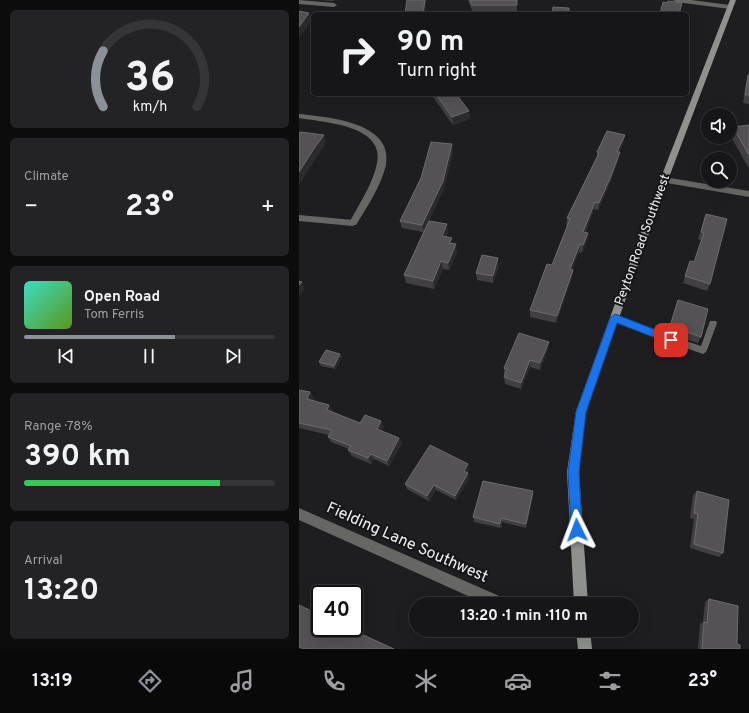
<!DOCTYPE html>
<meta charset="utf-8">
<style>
body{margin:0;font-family:Overpass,sans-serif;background:#232325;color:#f1f3f6;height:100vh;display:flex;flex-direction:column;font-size:15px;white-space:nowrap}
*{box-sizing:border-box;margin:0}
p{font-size:13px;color:#9e9fa2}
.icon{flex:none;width:22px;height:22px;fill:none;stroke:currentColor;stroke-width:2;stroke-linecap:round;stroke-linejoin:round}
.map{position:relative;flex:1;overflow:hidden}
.details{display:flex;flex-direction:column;gap:10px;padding:10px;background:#0c0c0d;width:299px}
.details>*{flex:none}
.guide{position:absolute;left:12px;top:12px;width:378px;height:84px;border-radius:6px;box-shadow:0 4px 16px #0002,0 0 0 1px #353537;background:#161618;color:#f1f3f6;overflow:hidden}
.controls{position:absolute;left:402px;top:108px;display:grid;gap:8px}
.controls a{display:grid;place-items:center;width:36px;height:36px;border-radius:50%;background:#161618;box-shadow:0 4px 16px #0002,0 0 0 1px #353537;font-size:20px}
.speed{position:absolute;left:12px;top:585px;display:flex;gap:8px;font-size:20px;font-weight:700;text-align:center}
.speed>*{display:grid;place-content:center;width:52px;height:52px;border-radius:50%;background:#161618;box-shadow:0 4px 16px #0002,0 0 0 1px #353537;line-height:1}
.speed .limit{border:2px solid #111;border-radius:6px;background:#fff;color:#111}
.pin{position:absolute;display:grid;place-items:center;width:34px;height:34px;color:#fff;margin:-17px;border-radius:8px;box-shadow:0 2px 6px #0006}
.me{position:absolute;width:44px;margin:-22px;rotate:357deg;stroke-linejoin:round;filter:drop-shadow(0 0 3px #0008)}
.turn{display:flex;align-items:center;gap:14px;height:84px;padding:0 20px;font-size:18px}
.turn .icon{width:52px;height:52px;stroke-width:2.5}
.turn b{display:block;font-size:28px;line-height:34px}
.big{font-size:30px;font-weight:700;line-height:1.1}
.details .widget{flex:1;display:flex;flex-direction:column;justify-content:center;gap:6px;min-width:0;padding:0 14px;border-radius:6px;background:#232325}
.details .dial{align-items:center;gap:0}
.dial svg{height:104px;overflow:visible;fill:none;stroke:#353537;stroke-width:7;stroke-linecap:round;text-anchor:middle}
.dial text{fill:#f1f3f6;stroke:none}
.song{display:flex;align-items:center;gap:12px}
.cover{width:48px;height:48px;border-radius:6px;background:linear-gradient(135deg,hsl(170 70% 55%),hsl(90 70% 35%))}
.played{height:4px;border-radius:2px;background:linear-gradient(90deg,#8c9099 60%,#353537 60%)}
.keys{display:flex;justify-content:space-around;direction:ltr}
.heat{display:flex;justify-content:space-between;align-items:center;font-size:22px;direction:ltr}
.charge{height:6px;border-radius:3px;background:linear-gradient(90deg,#34c759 78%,#353537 0)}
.trip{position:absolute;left:110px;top:597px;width:230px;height:40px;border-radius:20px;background:#161618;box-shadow:0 4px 16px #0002,0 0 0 1px #353537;font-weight:700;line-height:40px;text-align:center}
.tab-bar{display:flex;height:64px;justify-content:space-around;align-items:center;background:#09090a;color:#9e9fa2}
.tab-bar .icon{width:28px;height:28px}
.tab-bar .current{color:#8c9099}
.tab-bar b{font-size:18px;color:#f1f3f6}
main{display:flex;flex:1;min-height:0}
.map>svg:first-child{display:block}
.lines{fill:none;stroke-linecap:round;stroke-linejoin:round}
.lane{fill:#666765;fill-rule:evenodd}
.street{fill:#666765;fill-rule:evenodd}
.secondary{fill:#8f918e;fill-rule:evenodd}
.wall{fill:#413f42}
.shaded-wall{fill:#2b2a2d}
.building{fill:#545255;stroke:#6c6b6d}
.route{fill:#1a73e8;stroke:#114b97}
.labels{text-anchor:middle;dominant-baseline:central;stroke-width:4;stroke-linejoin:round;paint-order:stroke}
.street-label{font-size:13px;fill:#f0eff1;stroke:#151417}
.near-street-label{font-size:16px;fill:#f0eff1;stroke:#151417}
</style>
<main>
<section class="details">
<div class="widget dial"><svg viewBox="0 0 100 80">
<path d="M14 69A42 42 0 1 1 86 69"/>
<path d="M14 69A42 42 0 0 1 14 26" stroke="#8c9099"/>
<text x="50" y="56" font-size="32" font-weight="700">36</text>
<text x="50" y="72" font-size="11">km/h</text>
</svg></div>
<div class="widget"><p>Climate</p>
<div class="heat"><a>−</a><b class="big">23°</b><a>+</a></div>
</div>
<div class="widget">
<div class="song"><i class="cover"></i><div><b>Open Road</b><p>Tom Ferris</p></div></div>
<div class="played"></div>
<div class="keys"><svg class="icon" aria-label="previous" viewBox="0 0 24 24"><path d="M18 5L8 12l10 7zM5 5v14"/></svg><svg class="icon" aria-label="pause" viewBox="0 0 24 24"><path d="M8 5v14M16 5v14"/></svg><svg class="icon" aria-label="next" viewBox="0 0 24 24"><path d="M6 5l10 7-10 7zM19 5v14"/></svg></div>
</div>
<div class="widget"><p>Range · 78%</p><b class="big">390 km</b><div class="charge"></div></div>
<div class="widget"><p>Arrival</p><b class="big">13:20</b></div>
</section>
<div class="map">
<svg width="450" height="649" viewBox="0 0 450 649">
<rect width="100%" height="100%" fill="#1e1d20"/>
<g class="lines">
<g class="lane">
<polygon points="0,0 35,3 38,5 35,7 0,4"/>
<polygon points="0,215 54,220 58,223 54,226 0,221"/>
<polygon points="316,315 363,333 402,346 411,321 417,321 418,323 408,350 407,352 404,354 358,338 313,320 312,318 313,316"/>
</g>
<g class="street">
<polygon points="374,0 392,0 431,5 434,7 431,9 377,2"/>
<path d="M0,114C28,117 95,122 87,165C82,186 68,207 57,225H51L50,223C59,206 70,190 76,171C93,126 30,123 0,118Z"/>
<polygon points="365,177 450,191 450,197 362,182 362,178"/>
<polygon points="0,508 207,599 209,604 187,604 0,520"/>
</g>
<g class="secondary">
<polygon points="431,0 437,0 369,180 287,411 280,472 289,604 275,604 268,472 277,411 361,180"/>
<polygon points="277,630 291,630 293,649 279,649"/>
</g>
</g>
<g class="wall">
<polygon points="18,0 35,0 34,1"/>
<polygon points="169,0 218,0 218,12 174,13"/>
<polygon points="449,75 450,75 450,104 444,103 447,83"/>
<polygon points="132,94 157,94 170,111 171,119 154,125 137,101 137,100 137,101"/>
<polygon points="331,94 344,94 342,97"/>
<polygon points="450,125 450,167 449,167 431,135 434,127"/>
<polygon points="326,135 324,143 320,152 319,160 311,183 299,210 295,209 286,233 289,233 288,241 283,253 280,252 273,269 274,270 273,277 257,323 231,317 231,310 253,265 268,226 267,226 268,218 298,157 298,152"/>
<polygon points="154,152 145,188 130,221 149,232 147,237 153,238 153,244 158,252 150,270 144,269 135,289 107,283 105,275 124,232 103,228 101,221"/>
<polygon points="407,214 411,284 408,291 384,283 391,261 395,262 402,240 399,239"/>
<polygon points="200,266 194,283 178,280 177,273"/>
<polygon points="379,300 402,337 399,343 371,334 372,331 369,330"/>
<polygon points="249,349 241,370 231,367 222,389 206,384 205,377 206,375 205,374 205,368"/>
<polygon points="41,354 43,357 36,369 22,366 20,362"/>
<polygon points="0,390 11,392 15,399 14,401 30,405 34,411 34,412 61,423 85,427 82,431 100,438 103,443 90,466 75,459 72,464 53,456 49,450 50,449 32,442 29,437 30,435 0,428"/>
<polygon points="170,469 168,473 170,478 157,500 137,490 130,501 108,489 106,484"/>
<polygon points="234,491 234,496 227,528 203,522 202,528 175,522 174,517"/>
<polygon points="398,491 424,553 420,557 391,548 395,519 391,518 394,495"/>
<polygon points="410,599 438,644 441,649 399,649 401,624 404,622 406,602"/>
</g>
<g class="shaded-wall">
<polygon points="126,0 127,0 126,14 124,14"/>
<polygon points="10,13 13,21 0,38 0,27"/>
<polygon points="170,111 171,119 154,125 153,117"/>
<polygon points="25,135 27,143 19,155 0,185 0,172 16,147"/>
<polygon points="326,135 324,143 317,160 318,152"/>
<polygon points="153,144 154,152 145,188 125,232 123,225"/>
<polygon points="321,152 319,160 311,183 299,210 300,203"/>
<polygon points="296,202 295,209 284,240 284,232"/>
<polygon points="148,224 149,232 144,243 143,236"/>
<polygon points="289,233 288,241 283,253 284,245"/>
<polygon points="153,238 154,245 150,243"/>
<polygon points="157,244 158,252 150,270 149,263"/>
<polygon points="281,244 280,252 270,276 271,269"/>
<polygon points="199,258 200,266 194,283 194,276"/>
<polygon points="142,261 144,269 135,289 134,281"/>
<polygon points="274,270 273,277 257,323 258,316"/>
<polygon points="3,282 6,289 0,296 0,285"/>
<polygon points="250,342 249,349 241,370 241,363"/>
<polygon points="41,354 43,357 36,369 35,366"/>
<polygon points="231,360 231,367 222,389 222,383"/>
<polygon points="11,392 15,399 12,405 8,399"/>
<polygon points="30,405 34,411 32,416 28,410"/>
<polygon points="82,421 85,427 80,434 78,429"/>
<polygon points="100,438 103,443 90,466 88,461"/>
<polygon points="72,454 75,459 72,464 69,458"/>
<polygon points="169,464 170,469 166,476 165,471"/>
<polygon points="169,473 170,478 157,500 156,496"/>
<polygon points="135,485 137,490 130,501 128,496"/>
<polygon points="234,491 234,496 227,528 227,524"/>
<polygon points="202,518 203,522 202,528 201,524"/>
</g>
<g class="building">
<polygon points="108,0 126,0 124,14 106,14"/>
<polygon points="171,0 218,0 218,5 173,5"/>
<polygon points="369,1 383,3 380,14 361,14 364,2 368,3"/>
<polygon points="254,7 270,8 270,14 253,14"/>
<polygon points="0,11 10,13 0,27"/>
<polygon points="449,75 450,75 450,95 446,95"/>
<polygon points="137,94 157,94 170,111 153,117"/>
<polygon points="450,125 450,155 434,127"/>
<polygon points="308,131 326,135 318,152 321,152 312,176 300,203 296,202 284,232 289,233 284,245 281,244 271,269 274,270 258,316 231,310 248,264 253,265 271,219 268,218 300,153 298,152"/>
<polygon points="1,132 25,135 16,147 0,172 0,134"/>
<polygon points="132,142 153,144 144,181 123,225 101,221 122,178"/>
<polygon points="407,214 428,219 411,284 386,276 391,261 395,262 405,233 402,232"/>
<polygon points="130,221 148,224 143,236 153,238 150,243 157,244 149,263 142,261 134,281 105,275"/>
<polygon points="183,255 199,258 194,276 177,273"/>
<polygon points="0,281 3,282 0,285"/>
<polygon points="379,300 409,309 402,337 374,327 375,324 372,323"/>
<polygon points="220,333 250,342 241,363 231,360 222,383 205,377 208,369 205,368"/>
<polygon points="27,350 41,354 35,366 20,362"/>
<polygon points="0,390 11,392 8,399 30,405 28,410 61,423 66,415 82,421 78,429 100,438 88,461 72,454 69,458 49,450 52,446 29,437 33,430 0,423"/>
<polygon points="131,445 169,464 165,471 169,473 156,496 135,485 128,496 106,484"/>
<polygon points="184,481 234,491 227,524 202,518 201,524 174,517"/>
<polygon points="398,491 430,500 424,553 395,544 399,514 395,513"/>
<polygon points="410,599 439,606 438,644 441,645 441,649 403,649 405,622 408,623"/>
<polygon points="0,605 21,615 21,628 49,628 95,649 5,649 0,647"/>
</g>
<polygon class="route" points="316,314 375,337 376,340 372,344 318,323 287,412 280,472 283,530 282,534 278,536 274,534 272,530 269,472 277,412 311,318"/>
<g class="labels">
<g class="street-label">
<text transform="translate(344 240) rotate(-70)">Peyton Road Southwest</text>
</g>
<g class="near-street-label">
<text transform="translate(108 543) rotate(24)">Fielding Lane Southwest</text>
</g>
</g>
</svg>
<div class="controls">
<a><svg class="icon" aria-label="sound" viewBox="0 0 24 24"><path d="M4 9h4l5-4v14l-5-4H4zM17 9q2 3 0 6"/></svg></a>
<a><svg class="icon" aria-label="search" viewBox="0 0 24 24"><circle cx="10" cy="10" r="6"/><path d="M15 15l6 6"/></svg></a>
</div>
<div class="speed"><div class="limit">40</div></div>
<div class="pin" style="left:372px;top:340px;background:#d93025"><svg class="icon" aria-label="arrive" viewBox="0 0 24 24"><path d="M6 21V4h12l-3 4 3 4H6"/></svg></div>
<svg class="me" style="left:278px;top:530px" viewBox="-20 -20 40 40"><path d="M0-17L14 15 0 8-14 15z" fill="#1a73e8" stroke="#fff" stroke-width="4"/></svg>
<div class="trip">13:20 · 1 min · 110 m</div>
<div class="guide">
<div class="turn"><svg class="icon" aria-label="right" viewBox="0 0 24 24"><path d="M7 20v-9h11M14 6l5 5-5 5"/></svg><div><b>90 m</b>Turn right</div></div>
</div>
</div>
</main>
<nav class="tab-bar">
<b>13:19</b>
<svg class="icon current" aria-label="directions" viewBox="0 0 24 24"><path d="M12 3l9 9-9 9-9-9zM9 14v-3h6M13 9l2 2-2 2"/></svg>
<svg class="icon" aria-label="music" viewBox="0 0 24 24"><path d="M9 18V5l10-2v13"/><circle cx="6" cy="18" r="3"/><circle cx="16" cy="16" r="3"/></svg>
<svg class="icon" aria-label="phone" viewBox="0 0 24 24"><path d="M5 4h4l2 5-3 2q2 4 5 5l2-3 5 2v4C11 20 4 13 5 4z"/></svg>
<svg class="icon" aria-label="climate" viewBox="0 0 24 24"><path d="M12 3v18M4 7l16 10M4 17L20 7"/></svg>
<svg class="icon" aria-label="car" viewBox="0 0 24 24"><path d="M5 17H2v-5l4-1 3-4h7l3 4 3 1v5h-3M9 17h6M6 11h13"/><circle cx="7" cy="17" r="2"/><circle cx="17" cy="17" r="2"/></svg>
<svg class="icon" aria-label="filters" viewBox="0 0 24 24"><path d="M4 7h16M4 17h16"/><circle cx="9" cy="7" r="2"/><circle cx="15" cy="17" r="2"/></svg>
<b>23°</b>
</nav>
